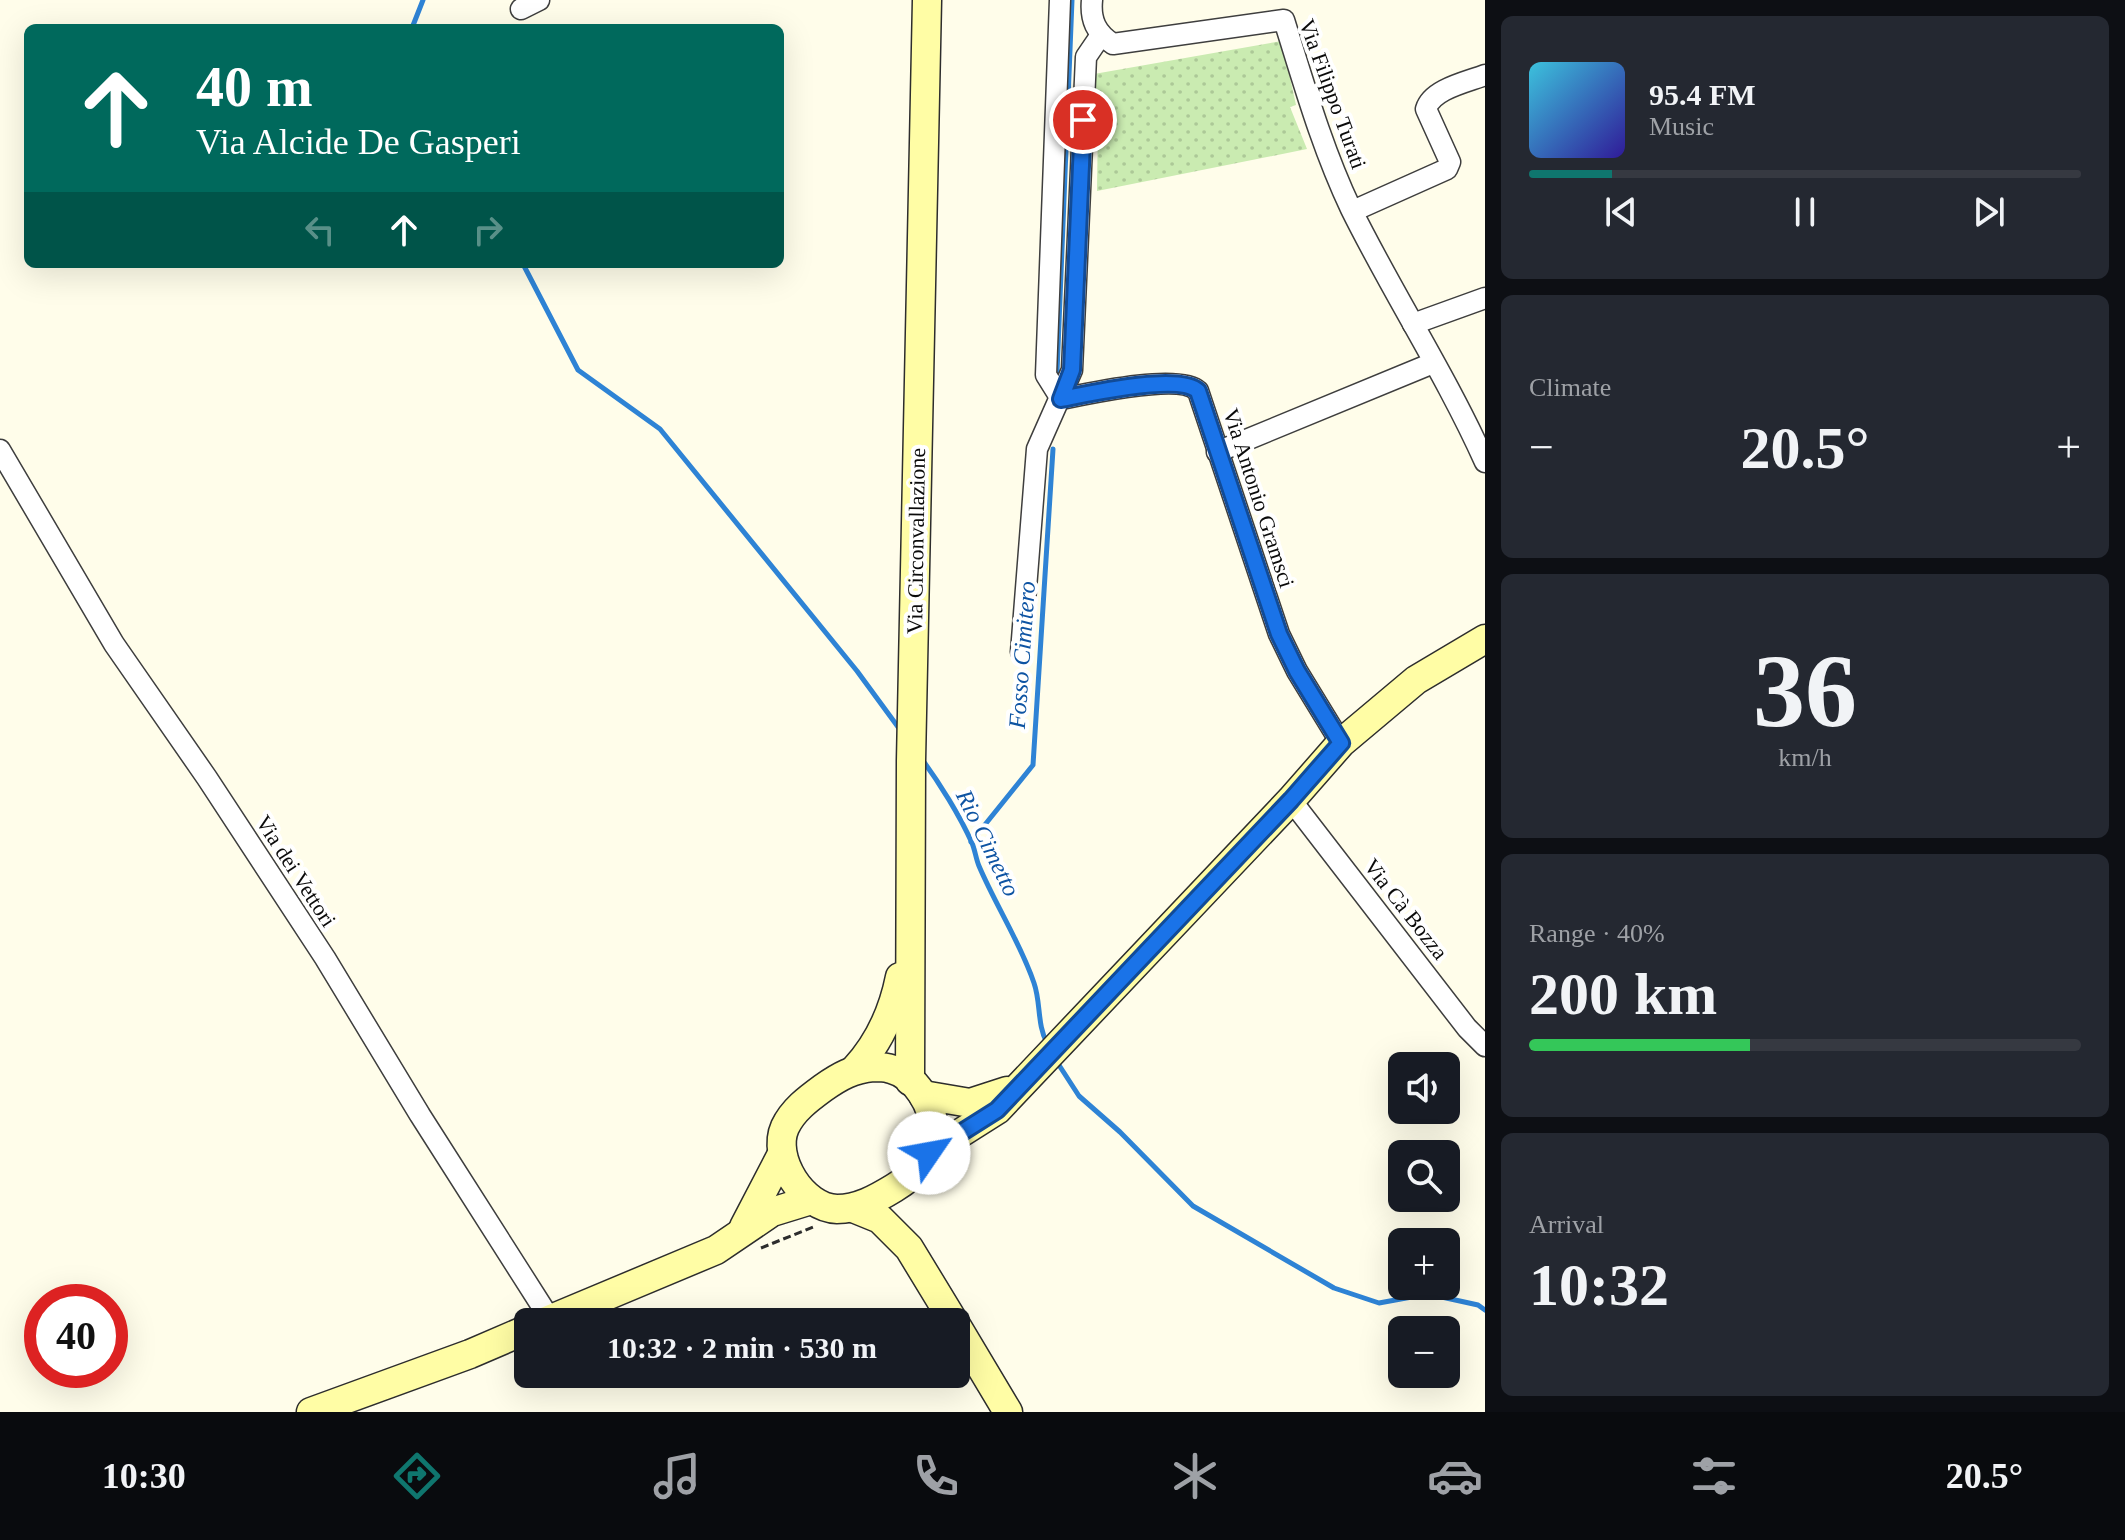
<!DOCTYPE html>
<meta charset="utf-8">
<style>
body{margin:0;font-family:Georgia,serif;background:#242831;color:#f1f3f6;height:100vh;display:flex;flex-direction:column;font-size:30px;white-space:nowrap}
*{box-sizing:border-box;margin:0}
p{font-size:26px;color:#9ea1a6}
.icon{flex:none;width:44px;height:44px;fill:none;stroke:currentColor;stroke-width:2;stroke-linecap:round;stroke-linejoin:round}
.map{position:relative;flex:1;overflow:hidden}
.sheet{display:flex;flex-direction:column;gap:16px;padding:16px;background:#0d0f14;width:640px}
.sheet>*{flex:none}
.top-card{position:absolute;left:24px;top:24px;width:760px;height:244px;border-radius:12px;box-shadow:0 8px 32px #0002;background:#00695c;color:#fff;overflow:hidden}
.fabs{position:absolute;left:1388px;top:1052px;display:grid;gap:16px}
.fabs a{display:grid;place-items:center;width:72px;height:72px;border-radius:12px;background:#171b24;box-shadow:0 8px 32px #0002;font-size:40px}
.speed{position:absolute;left:24px;top:1284px;display:flex;gap:16px;font-size:40px;font-weight:700;text-align:center}
.speed>*{display:grid;place-content:center;width:104px;height:104px;border-radius:50%;background:#171b24;box-shadow:0 8px 32px #0002;line-height:1}
.speed .limit{border:12px solid #d22;background:#fff;color:#111}
.pin{position:absolute;display:grid;place-items:center;width:68px;height:68px;color:#fff;margin:-34px;border:4px solid #fff;border-radius:50%;box-shadow:0 2px 8px #0007}
.me{position:absolute;width:88px;margin:-44px;rotate:57deg;stroke-linejoin:round;filter:drop-shadow(0 0 6px #0008)}
.turn{display:flex;align-items:center;gap:28px;height:168px;padding:0 40px;font-size:36px}
.turn .icon{width:104px;height:104px;stroke-width:2.5}
.turn b{display:block;font-size:56px;line-height:68px}
.lanes{display:flex;align-items:center;height:76px;padding:0 40px;background:#0003;justify-content:center;gap:40px;direction:ltr}
.lanes .off{opacity:.35}
.big{font-size:60px;font-weight:700;line-height:1.1}
.sheet .card{flex:1;display:flex;flex-direction:column;justify-content:center;gap:12px;min-width:0;padding:0 28px;border-radius:12px;background:#242831}
.sheet .dial{align-items:center;gap:0}
.dial b{font-size:104px;line-height:1}
.song{display:flex;align-items:center;gap:24px}
.cover{width:96px;height:96px;border-radius:12px;background:linear-gradient(135deg,hsl(190 70% 55%),hsl(250 70% 35%))}
.played{height:8px;border-radius:4px;background:linear-gradient(90deg,#0f766e 15%,#363941 15%)}
.keys{display:flex;justify-content:space-around;direction:ltr}
.heat{display:flex;justify-content:space-between;align-items:center;font-size:44px;direction:ltr}
.charge{height:12px;border-radius:6px;background:linear-gradient(90deg,#34c759 40%,#363941 0)}
.trip{position:absolute;left:514px;top:1308px;width:456px;height:80px;border-radius:12px;background:#171b24;box-shadow:0 8px 32px #0002;font-weight:700;line-height:80px;text-align:center}
.menu{display:flex;height:128px;justify-content:space-around;align-items:center;background:#090b0e;color:#9ea1a6}
.menu .icon{width:56px;height:56px}
.menu .current{color:#0f766e}
.menu b{font-size:36px;color:#f1f3f6}
main{display:flex;flex:1;min-height:0}
.map>svg:first-child{display:block}
.grass{fill:url(#grass-dots)}
.lines{fill:none;stroke-linecap:round;stroke-linejoin:round}
.stream{stroke:#2e83d5;stroke-width:5}
.street-casing{stroke:#3e3e3e;stroke-width:23}
.secondary-casing{stroke:#2d2d2d;stroke-width:31}
.path{stroke:#2d2d2d;stroke-width:3;stroke-dasharray:8 4;stroke-linecap:butt}
.street{stroke:#fff;stroke-width:20}
.secondary{stroke:#fffda5;stroke-width:28}
.route-casing{stroke:#114b97;stroke-width:20}
.route{stroke:#1a73e8;stroke-width:14}
.labels{text-anchor:middle;dominant-baseline:central;stroke-width:8;stroke-linejoin:round;paint-order:stroke}
.street-label{font-size:22px;fill:#0b0b0b;stroke:#fff}
.water-label{font-size:24px;font-style:italic;fill:#0e54a3;stroke:#fff}
</style>
<main>
<div class="map">
<svg width="1485" height="1412" viewBox="0 0 1485 1412">
<defs>
<pattern id="grass-dots" width="8" height="8" patternUnits="userSpaceOnUse" patternTransform="scale(2)"><rect width="8" height="8" fill="#caebb1"/><path d="M2 2h.1M6 6h.1" fill="none" stroke="#acc897" stroke-width="1.8" stroke-linecap="round"/></pattern>
</defs>
<rect width="100%" height="100%" fill="#fffdea"/>
<polygon class="grass" points="1282,41 1296,105 1290,107 1307,149 1097,191 1098,117 1091,116 1094,74"/>
<g class="lines">
<g class="stream">
<polyline points="412,28 423,0"/>
<polyline points="523,264 578,370 660,429 857,671 901,731"/>
<polyline points="1057,373 1072,0"/>
<path d="M921,758C939,782 960,816 972,843C975,850 976,859 979,866C996,906 1020,942 1034,983C1041,1003 1037,1025 1047,1043"/>
<polyline points="971,842 1033,765 1053,449"/>
<polyline points="1057,1062 1079,1096 1120,1132 1193,1206 1334,1288 1379,1303 1428,1294 1478,1305 1485,1310"/>
</g>
<g class="street-casing">
<g id="street">
<polyline points="1060,0 1046,375 1061,399"/>
<path d="M1092,0C1090,20 1096,33 1113,44L1284,20C1304,84 1322,148 1351,209C1393,294 1446,375 1485,462"/>
<polyline points="521,9 539,0"/>
<path d="M1353,211L1447,169L1450,162L1426,109C1432,89 1467,82 1485,75"/>
<polyline points="1413,324 1485,298"/>
<path d="M1061,399C1086,394 1180,373 1198,391L1279,634L1297,671L1341,743"/>
<polyline points="0,450 114,644 207,778 325,958 420,1115 550,1319"/>
<polyline points="1217,452 1433,363"/>
<polyline points="1021,652 1037,449 1072,370 1086,57 1101,35"/>
<polyline points="1291,800 1467,1028 1485,1046"/>
</g>
</g>
<g class="secondary-casing">
<g id="secondary">
<path d="M873,1067C879,1067 886,1067 891,1069C915,1075 935,1107 933,1131C931,1159 917,1174 894,1188C876,1199 858,1209 837,1209C803,1208 771,1158 785,1127C793,1110 808,1099 823,1088C840,1076 853,1069 873,1067Z"/>
<path d="M855,1069C879,1043 893,1012 900,977"/>
<polyline points="910,1081 911,761 927,0"/>
<polyline points="923,1095 970,1103 1007,1091"/>
<polyline points="929,1153 997,1110 1291,800 1341,743 1416,680 1485,639"/>
<polyline points="853,1208 880,1219 909,1248 954,1322"/>
<polyline points="744,1227 782,1154"/>
<polyline points="544,1322 716,1250 772,1212 811,1200"/>
<polyline points="956,1325 1008,1412"/>
<polyline points="311,1412 470,1354 528,1329"/>
</g>
</g>
<polyline class="path" points="761,1248 813,1227"/>
<use href="#street" class="street"/>
<use href="#secondary" class="secondary"/>
</g>
<g class="lines">
<g class="route-casing">
<path id="route" d="M929,1153L997,1110L1291,800L1341,743L1297,671L1279,634L1198,391C1179,373 1087,394 1061,399L1072,370L1083,120"/>
</g>
<use href="#route" class="route"/>
</g>
<g class="labels">
<g class="street-label">
<text transform="translate(1333 94) rotate(70)">Via Filippo Turati</text>
<text transform="translate(1259 498) rotate(72)">Via Antonio Gramsci</text>
<text transform="translate(916 541) rotate(-89)">Via Circonvallazione</text>
<text transform="translate(296 871) rotate(57)">Via dei Vettori</text>
<text transform="translate(1406 909) rotate(52)">Via Cà Bozza</text>
</g>
<g class="water-label">
<text transform="translate(1022 655) rotate(-86)">Fosso Cimitero</text>
<text transform="translate(988 843) rotate(64)">Rio Cimetto</text>
</g>
</g>
</svg>
<div class="fabs">
<a><svg class="icon" aria-label="sound" viewBox="0 0 24 24"><path d="M4 9h4l5-4v14l-5-4H4zM17 9q2 3 0 6"/></svg></a>
<a><svg class="icon" aria-label="search" viewBox="0 0 24 24"><circle cx="10" cy="10" r="6"/><path d="M15 15l6 6"/></svg></a>
<a>+</a>
<a>−</a>
</div>
<div class="speed"><div class="limit">40</div></div>
<div class="pin" style="left:1083px;top:120px;background:#d93025"><svg class="icon" aria-label="arrive" viewBox="0 0 24 24"><path d="M6 21V4h12l-3 4 3 4H6"/></svg></div>
<svg class="me" style="left:929px;top:1153px" viewBox="-20 -20 40 40"><circle r="19" fill="#fff"/><path d="M0-13L10 11 0 6-10 11z" fill="#1a73e8"/></svg>
<div class="trip">10:32 · 2 min · 530 m</div>
<div class="top-card">
<div class="turn"><svg class="icon" aria-label="ahead" viewBox="0 0 24 24"><path d="M12 20V5M6 11l6-6 6 6"/></svg><div><b>40 m</b>Via Alcide De Gasperi</div></div>
<div class="lanes"><svg class="icon off" aria-label="left" viewBox="0 0 24 24"><path d="M17 20v-9H6M10 6l-5 5 5 5"/></svg><svg class="icon" aria-label="ahead" viewBox="0 0 24 24"><path d="M12 20V5M6 11l6-6 6 6"/></svg><svg class="icon off" aria-label="right" viewBox="0 0 24 24"><path d="M7 20v-9h11M14 6l5 5-5 5"/></svg></div>
</div>
</div>
<section class="sheet">
<div class="card">
<div class="song"><i class="cover"></i><div><b>95.4 FM</b><p>Music</p></div></div>
<div class="played"></div>
<div class="keys"><svg class="icon" aria-label="previous" viewBox="0 0 24 24"><path d="M18 5L8 12l10 7zM5 5v14"/></svg><svg class="icon" aria-label="pause" viewBox="0 0 24 24"><path d="M8 5v14M16 5v14"/></svg><svg class="icon" aria-label="next" viewBox="0 0 24 24"><path d="M6 5l10 7-10 7zM19 5v14"/></svg></div>
</div>
<div class="card"><p>Climate</p>
<div class="heat"><a>−</a><b class="big">20.5°</b><a>+</a></div>
</div>
<div class="card dial"><b>36</b><p>km/h</p></div>
<div class="card"><p>Range · 40%</p><b class="big">200 km</b><div class="charge"></div></div>
<div class="card"><p>Arrival</p><b class="big">10:32</b></div>
</section>
</main>
<nav class="menu">
<b>10:30</b>
<svg class="icon current" aria-label="directions" viewBox="0 0 24 24"><path d="M12 3l9 9-9 9-9-9zM9 14v-3h6M13 9l2 2-2 2"/></svg>
<svg class="icon" aria-label="music" viewBox="0 0 24 24"><path d="M9 18V5l10-2v13"/><circle cx="6" cy="18" r="3"/><circle cx="16" cy="16" r="3"/></svg>
<svg class="icon" aria-label="phone" viewBox="0 0 24 24"><path d="M5 4h4l2 5-3 2q2 4 5 5l2-3 5 2v4C11 20 4 13 5 4z"/></svg>
<svg class="icon" aria-label="climate" viewBox="0 0 24 24"><path d="M12 3v18M4 7l16 10M4 17L20 7"/></svg>
<svg class="icon" aria-label="car" viewBox="0 0 24 24"><path d="M5 17H2v-5l4-1 3-4h7l3 4 3 1v5h-3M9 17h6M6 11h13"/><circle cx="7" cy="17" r="2"/><circle cx="17" cy="17" r="2"/></svg>
<svg class="icon" aria-label="filters" viewBox="0 0 24 24"><path d="M4 7h16M4 17h16"/><circle cx="9" cy="7" r="2"/><circle cx="15" cy="17" r="2"/></svg>
<b>20.5°</b>
</nav>
